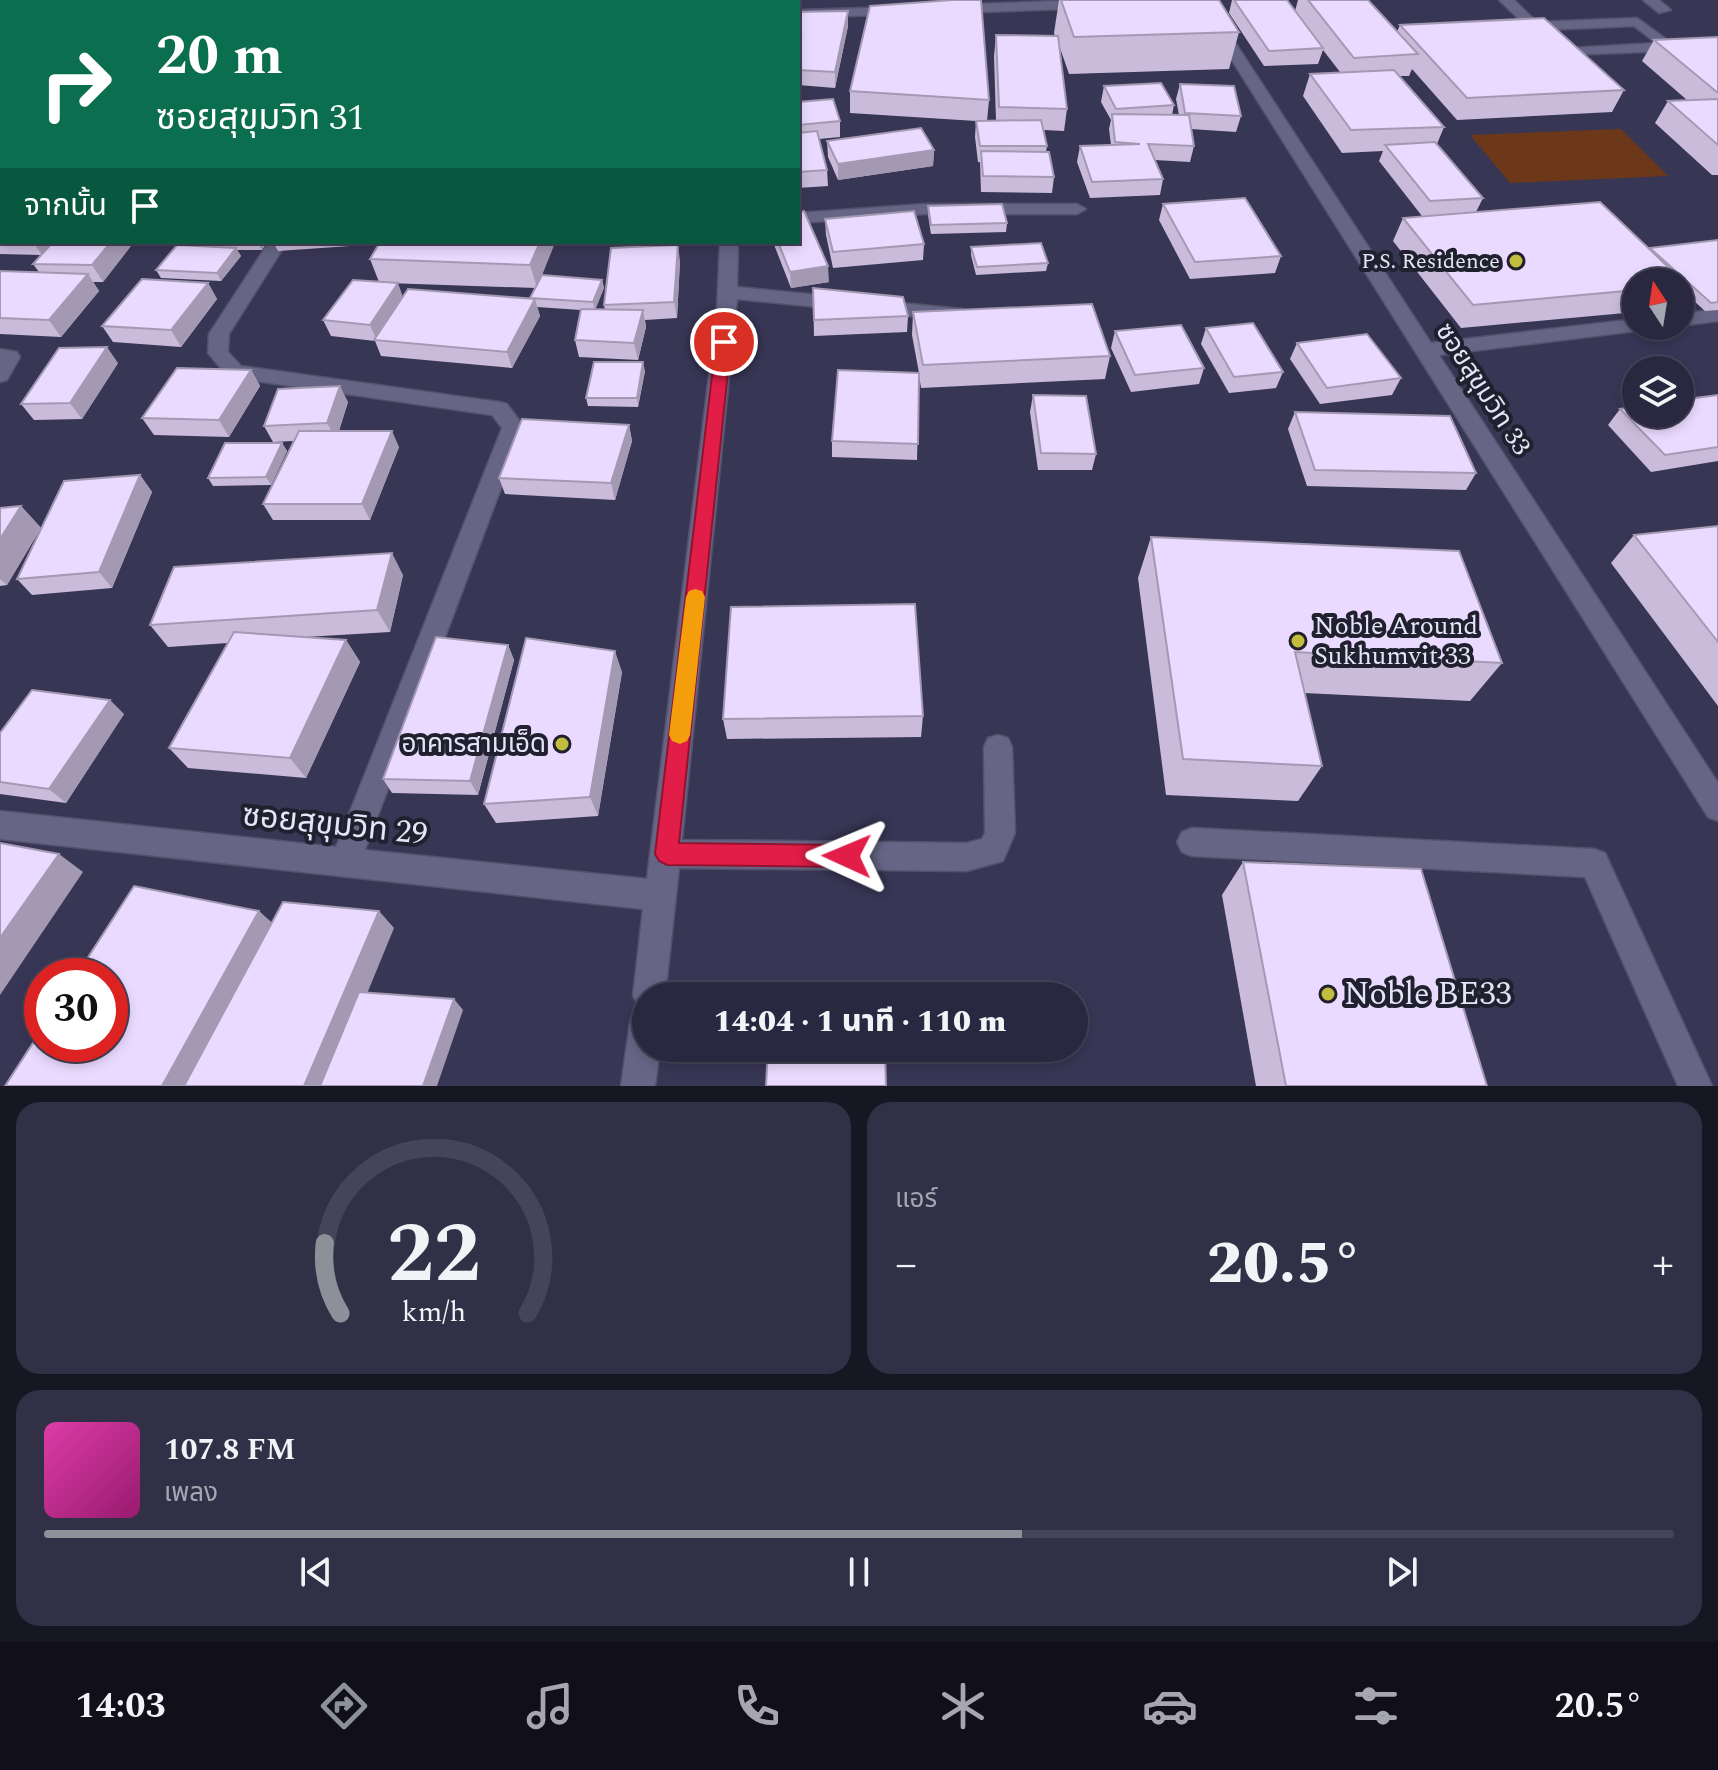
<!DOCTYPE html>
<html lang="th">
<meta charset="utf-8">
<style>
body{margin:0;font-family:Spectral,"Noto Sans Thai",serif;background:#323047;color:#f1f3f6;height:100vh;display:flex;flex-direction:column;font-size:30px;white-space:nowrap}
*{box-sizing:border-box;margin:0}
p{font-size:26px;color:#a5a6b1}
.icon{flex:none;width:44px;height:44px;fill:none;stroke:currentColor;stroke-width:2;stroke-linecap:round;stroke-linejoin:round}
.map{position:relative;height:1086px;overflow:hidden}
.details{display:flex;flex-direction:column;gap:16px;padding:16px;background:#171623;flex:1}
.details>*{flex:none}
.hud{position:absolute;left:0px;top:0px;width:800px;height:244px;box-shadow:0 4px 12px #0003,0 0 0 2px #464459;background:#0b6e4f;color:#fff;overflow:hidden}
.needle{width:52px;rotate:348deg}
.fabs{position:absolute;left:1622px;top:268px;display:grid;gap:16px}
.fabs a{display:grid;place-items:center;width:72px;height:72px;border-radius:50%;background:#2a2840;box-shadow:0 4px 12px #0003,0 0 0 2px #464459;font-size:40px}
.speed{position:absolute;left:24px;top:958px;display:flex;gap:16px;font-size:40px;font-weight:700;text-align:center}
.speed>*{display:grid;place-content:center;width:104px;height:104px;border-radius:50%;background:#2a2840;box-shadow:0 4px 12px #0003,0 0 0 2px #464459;line-height:1}
.speed .limit{border:12px solid #d22;background:#fff;color:#111}
.pin{position:absolute;display:grid;place-items:center;width:68px;height:68px;color:#fff;margin:-34px;border:4px solid #fff;border-radius:50%;box-shadow:0 2px 8px #0007}
.me{position:absolute;width:88px;margin:-44px;rotate:271deg;stroke-linejoin:round;filter:drop-shadow(0 0 6px #0008)}
.turn{display:flex;align-items:center;gap:28px;height:168px;padding:0 24px;font-size:36px}
.turn .icon{width:104px;height:104px;stroke-width:2.5}
.turn b{display:block;font-size:56px;line-height:68px}
.then{display:flex;align-items:center;height:76px;padding:0 24px;background:#0003;gap:16px;font-size:30px}
.big{font-size:60px;font-weight:800;line-height:1.1}
.details .tile{flex:1;display:flex;flex-direction:column;justify-content:center;gap:12px;min-width:0;padding:0 28px;border-radius:24px;background:#323047}
.details .dial{align-items:center;gap:0}
.dial svg{height:208px;overflow:visible;fill:none;stroke:#464459;stroke-width:7;stroke-linecap:round;text-anchor:middle}
.dial text{fill:#f1f3f6;stroke:none}
.song{display:flex;align-items:center;gap:24px}
.cover{width:96px;height:96px;border-radius:12px;background:linear-gradient(135deg,hsl(320 70% 55%),hsl(320 70% 35%))}
.played{height:8px;border-radius:4px;background:linear-gradient(90deg,#8c9099 60%,#464459 60%)}
.keys{display:flex;justify-content:space-around;direction:ltr}
.heat{display:flex;justify-content:space-between;align-items:center;font-size:44px;direction:ltr}
.details .tiles{flex:1;display:grid;gap:16px;grid-template-columns:1fr 1fr}
.tile:last-child{grid-column:span 2}
.trip{position:absolute;left:632px;top:982px;width:456px;height:80px;border-radius:40px;background:#2a2840;box-shadow:0 4px 12px #0003,0 0 0 2px #464459;font-weight:800;line-height:80px;text-align:center}
.tab-bar{display:flex;height:128px;justify-content:space-around;align-items:center;background:#11101a;color:#a5a6b1}
.tab-bar .icon{width:56px;height:56px}
.tab-bar .active{color:#8c9099}
.tab-bar b{font-size:36px;color:#f1f3f6}
.map>svg:first-child{display:block}
.green{fill:#6d371a}
.lines{fill:none;stroke-linecap:round;stroke-linejoin:round}
.minor-casing{stroke:#53516b;stroke-width:3}
.minor{fill:#666586;fill-rule:evenodd}
.wall{fill:#cabbdb;fill-rule:evenodd}
.shaded-wall{fill:#a499b2}
.building{fill:#ebdaff;stroke:#a499b2;stroke-width:2}
.route{fill:#e11d48;stroke:#92132f;stroke-width:2}
.slow{fill:#f59e0b}
.poi-dot{fill:#c3bd3f;stroke:#20202e;stroke-width:3}
.labels{text-anchor:middle;dominant-baseline:central;stroke-width:8;stroke-linejoin:round;paint-order:stroke}
.far-poi-label{font-size:22px;fill:#e5e5f9;stroke:#20202e;text-anchor:end}
.street-label{font-size:26px;fill:#e5e5f9;stroke:#20202e}
.poi-label{font-size:26px;fill:#e5e5f9;stroke:#20202e;text-anchor:start}
.near-street-label{font-size:32px;fill:#e5e5f9;stroke:#20202e}
.near-poi-label{font-size:32px;fill:#e5e5f9;stroke:#20202e;text-anchor:start}
</style>
<div class="map">
<svg width="1718" height="1086" viewBox="0 0 1718 1086">
<rect width="100%" height="100%" fill="#383655"/>
<polygon class="green" points="1621,129 1668,176 1510,183 1470,135"/>
<g class="lines">
<g class="minor-casing">
<g id="minor">
<polygon points="430,0 444,0 429,2"/>
<rect x="728" y="0" width="14" height="2"/>
<polygon points="1086,0 1098,4 1091,8 952,13 945,9 952,5"/>
<path d="M1499,0H1514L1537,22L1637,18L1677,47L1670,51L1565,55L1552,51ZM1634,26L1656,43L1571,48L1562,45L1546,30Z"/>
<polygon points="1643,0 1659,0 1671,10 1659,13"/>
<polygon points="899,7 906,11 904,14 798,18 798,10"/>
<polygon points="1218,23 1225,27 1431,343 1636,319 1636,326 1645,326 1636,331 1439,355 1718,783 1718,821 1708,817 1211,27"/>
<rect x="0" y="115" width="2" height="10"/>
<polygon points="925,204 1077,204 1086,209 1077,214 925,214 798,223 798,213"/>
<polygon points="269,242 287,242 229,334 228,352 241,366 499,402 507,404 524,427 365,850 647,879 717,311 720,242 738,242 737,287 962,309 972,315 962,321 737,299 682,840 967,843 982,839 985,833 984,747 988,738 998,735 1008,738 1012,747 1015,833 1003,861 967,871 679,868 665,996 646,996 646,1048 660,1048 655,1086 621,1086 630,1023 634,1011 641,1009 633,996 643,909 0,839 0,811 336,847 502,428 492,415 228,377 208,353 209,334"/>
<polygon points="1718,309 1718,321 1680,326 1679,326 1680,314"/>
<polygon points="0,349 17,352 20,357 7,380 0,382"/>
<polygon points="1192,828 1594,849 1605,853 1712,1086 1678,1086 1585,877 1192,856 1182,852 1177,842 1182,832"/>
</g>
</g>
<use href="#minor" class="minor"/>
</g>
<g class="wall">
<polygon points="159,0 399,0 398,2 160,2"/>
<polygon points="502,0 619,0 619,2 489,2 502,1"/>
<rect x="629" y="0" width="85" height="2"/>
<polygon points="1059,0 1219,0 1239,32 1229,69 1069,74 1060,48 1067,109 1064,131 1044,130 1047,146 1046,152 1054,177 1052,193 981,192 980,162 978,162 975,137 976,121 850,113 850,91 989,100 987,121 996,121 994,56 996,35 1055,36 1054,33"/>
<polygon points="1232,0 1287,0 1295,11 1298,0 1368,0 1397,32 1400,25 1624,90 1612,112 1457,120 1412,69 1409,76 1400,76 1444,127 1437,144 1483,198 1476,212 1649,249 1718,240 1718,310 1705,311 1683,291 1680,295 1680,282 1636,282 1636,312 1461,328 1393,241 1403,218 1422,216 1379,161 1383,151 1342,153 1303,96 1310,74 1340,72 1323,50 1318,64 1264,66 1229,13"/>
<polygon points="848,11 848,26 835,88 798,85 798,12"/>
<polygon points="1718,37 1718,175 1712,175 1655,123 1668,101 1687,100 1642,61 1654,40"/>
<polygon points="1180,84 1241,116 1236,132 1191,129 1194,146 1190,162 1155,160 1163,179 1160,195 1090,198 1077,162 1080,146 1111,145 1109,129 1111,120 1101,102 1104,86 1174,105 1172,115 1179,115 1176,99"/>
<polygon points="798,102 840,121 840,137 819,139 827,170 828,186 798,188"/>
<polygon points="827,141 934,150 933,166 838,180 828,157"/>
<polygon points="1163,204 1281,256 1275,273 1190,279 1159,220"/>
<polygon points="928,206 1007,223 1006,232 931,234 928,215"/>
<polygon points="2,208 2,242 134,242 103,282 93,282 99,291 61,337 0,334 0,271 39,272 33,264 41,255 0,254 0,210"/>
<polygon points="825,219 924,244 923,260 833,268 826,235"/>
<polygon points="183,242 267,242 262,250 237,250 241,256 221,281 161,278 156,270 185,245"/>
<polygon points="273,242 380,242 379,244 278,251"/>
<path d="M380,242H554L541,277L602,280L604,288L595,309L605,310L604,305L680,261L677,318L645,320L646,327L638,360L579,357L575,340L581,310L537,307L540,316L512,368L381,356L375,341L331,336L323,320L379,282L370,259ZM387,283L536,288L531,299L403,297Z"/>
<polygon points="773,242 798,242 829,282 791,288"/>
<polygon points="971,247 1048,263 1046,271 976,275 971,255"/>
<polygon points="208,283 217,299 181,347 113,342 102,326"/>
<polygon points="813,288 908,316 907,332 814,336"/>
<polygon points="913,312 1110,356 1105,379 921,388 919,375 917,460 832,457 832,441 919,373 912,335"/>
<polygon points="1206,328 1283,372 1276,388 1229,393 1201,344"/>
<polygon points="1115,331 1204,368 1199,384 1131,392 1111,348"/>
<polygon points="1297,343 1401,378 1392,395 1320,404 1290,359"/>
<polygon points="118,363 82,419 34,420 21,404"/>
<polygon points="251,370 260,386 229,437 154,435 142,418"/>
<polygon points="645,371 638,407 588,406 586,398"/>
<polygon points="1033,395 1096,454 1092,470 1038,470 1030,412"/>
<polygon points="1718,395 1718,461 1651,472 1608,425 1620,409"/>
<polygon points="348,402 339,431 399,447 370,520 273,520 263,504 293,441 273,442 264,426"/>
<polygon points="1295,412 1476,473 1466,490 1307,486 1288,429"/>
<polygon points="629,425 632,441 615,500 505,494 499,478"/>
<polygon points="282,443 287,451 271,485 213,486 208,478"/>
<polygon points="140,475 152,492 112,588 32,595 17,579"/>
<polygon points="21,506 41,528 7,585 0,586 0,508"/>
<polygon points="1718,526 1718,706 1611,563 1634,535"/>
<polygon points="1151,537 1502,663 1470,701 1304,693 1322,766 1298,801 1166,795 1138,578"/>
<polygon points="403,575 390,632 305,637 346,640 360,662 306,778 188,768 169,748 228,643 168,647 150,625"/>
<polygon points="508,645 514,660 478,795 392,793 383,779"/>
<polygon points="622,672 598,816 496,823 484,804"/>
<polygon points="124,714 66,803 0,794 0,733"/>
<polygon points="923,716 921,737 727,739 723,719"/>
<polygon points="1243,862 1487,1086 1256,1086 1222,895"/>
</g>
<g class="shaded-wall">
<polygon points="374,0 399,0 398,2 375,2"/>
<polygon points="848,11 848,26 835,88 835,72"/>
<polygon points="2,149 2,175 0,177 0,151"/>
<polygon points="934,150 933,166 838,180 838,164"/>
<polygon points="33,242 54,242 42,255"/>
<polygon points="111,242 134,242 103,282 92,265"/>
<polygon points="257,242 267,242 262,250"/>
<polygon points="540,242 554,242 555,243 537,288 530,265"/>
<polygon points="678,245 680,261 677,318 674,302"/>
<polygon points="236,248 241,256 221,281 217,273"/>
<polygon points="828,266 829,282 791,288 790,272"/>
<polygon points="88,274 99,291 61,337 49,320"/>
<polygon points="602,280 604,288 595,311 593,302"/>
<polygon points="208,283 217,299 181,347 171,330"/>
<polygon points="398,283 404,300 377,341 370,325"/>
<polygon points="535,299 540,316 512,368 507,352"/>
<polygon points="643,310 646,327 638,360 634,343"/>
<polygon points="107,347 118,363 82,419 70,403"/>
<polygon points="643,362 645,371 638,407 637,398"/>
<polygon points="251,370 260,386 229,437 219,420"/>
<polygon points="340,386 348,402 336,439 327,423"/>
<polygon points="629,425 632,441 615,500 611,483"/>
<polygon points="392,431 399,447 370,520 362,504"/>
<polygon points="282,443 287,451 271,485 266,477"/>
<polygon points="140,475 152,492 112,588 99,572"/>
<polygon points="21,506 41,528 7,585 0,579 0,539"/>
<polygon points="392,553 403,575 390,632 377,610"/>
<polygon points="346,640 360,662 306,778 290,758"/>
<polygon points="508,645 514,660 478,795 470,781"/>
<polygon points="615,651 622,672 598,816 590,797"/>
<polygon points="110,700 124,714 66,803 49,789"/>
<polygon points="59,854 83,872 0,995 0,938"/>
<polygon points="259,911 278,928 193,1086 162,1086"/>
<polygon points="379,911 394,928 329,1086 304,1086"/>
<polygon points="454,999 463,1010 437,1086 423,1086"/>
</g>
<g class="building">
<polygon points="525,0 546,0 546,2 489,2"/>
<polygon points="953,0 981,0 989,100 850,91 870,6"/>
<polygon points="1061,0 1219,0 1239,32 1074,37"/>
<polygon points="1234,0 1287,0 1323,48 1269,51"/>
<polygon points="1308,0 1368,0 1418,54 1354,58"/>
<polygon points="848,11 835,72 798,70 798,47 801,37 798,37 798,12"/>
<polygon points="1544,18 1624,90 1467,98 1400,25"/>
<polygon points="996,35 1058,36 1067,109 999,107"/>
<polygon points="1718,37 1718,93 1654,40"/>
<polygon points="1394,70 1444,127 1351,130 1310,74"/>
<polygon points="1161,83 1174,105 1116,109 1104,86"/>
<polygon points="1180,84 1234,86 1241,116 1185,113"/>
<polygon points="833,99 840,121 798,125 798,102"/>
<polygon points="1718,99 1718,145 1668,101"/>
<polygon points="1112,114 1189,115 1194,146 1148,144 1163,179 1092,182 1080,146 1140,144 1115,142"/>
<polygon points="1041,120 1047,146 980,146 976,121"/>
<polygon points="921,128 934,150 838,164 827,141"/>
<polygon points="817,131 827,170 798,172 798,133"/>
<polygon points="1435,142 1483,198 1430,201 1385,145"/>
<polygon points="981,151 1049,152 1054,177 983,176"/>
<polygon points="1245,198 1281,256 1195,262 1163,204"/>
<polygon points="1600,202 1687,285 1680,286 1680,282 1636,282 1636,290 1473,305 1403,218"/>
<polygon points="1002,204 1007,223 931,225 928,206"/>
<polygon points="2,208 2,238 0,238 0,210"/>
<polygon points="804,211 828,266 790,272 778,242 798,242 798,212"/>
<polygon points="914,211 924,244 833,252 825,219"/>
<polygon points="1718,240 1718,302 1711,303 1650,248"/>
<polygon points="53,242 111,242 92,265 33,264"/>
<polygon points="380,242 540,242 530,265 370,259"/>
<polygon points="1041,243 1048,263 977,267 971,247"/>
<polygon points="177,245 236,248 217,273 156,270"/>
<polygon points="678,245 674,302 604,305 611,248"/>
<polygon points="0,271 88,274 49,320 0,318"/>
<polygon points="542,275 602,280 593,302 530,298"/>
<polygon points="142,279 208,283 171,330 102,326"/>
<polygon points="353,280 398,283 370,325 323,320"/>
<polygon points="813,288 903,297 908,316 814,320"/>
<polygon points="408,289 535,299 507,352 374,340"/>
<polygon points="1092,304 1110,356 923,365 913,312"/>
<polygon points="581,309 643,310 634,343 575,340"/>
<polygon points="1253,323 1283,372 1234,377 1206,328"/>
<polygon points="1181,325 1204,368 1135,375 1115,331"/>
<polygon points="1367,334 1401,378 1327,388 1297,343"/>
<polygon points="107,347 70,403 21,404 59,348"/>
<polygon points="594,362 643,362 637,398 586,398"/>
<polygon points="177,368 251,370 219,420 142,418"/>
<polygon points="838,370 919,373 918,444 832,441"/>
<polygon points="340,386 327,423 264,426 278,389"/>
<polygon points="1033,395 1086,396 1096,454 1041,453"/>
<polygon points="1718,395 1718,447 1665,455 1620,409 1636,406 1636,414 1680,414 1680,400"/>
<polygon points="1295,412 1450,416 1476,473 1315,470"/>
<polygon points="522,419 629,425 611,483 499,478"/>
<polygon points="299,431 392,431 362,504 263,504"/>
<polygon points="225,443 282,443 266,477 208,478"/>
<polygon points="140,475 99,572 17,579 64,481"/>
<polygon points="21,506 0,539 0,508"/>
<polygon points="1718,526 1718,642 1634,535"/>
<polygon points="1151,537 1459,551 1502,663 1295,652 1322,766 1183,759"/>
<polygon points="392,553 377,610 150,625 174,567"/>
<polygon points="915,604 923,716 723,719 731,607"/>
<polygon points="234,632 346,640 290,758 169,748"/>
<polygon points="436,637 508,645 470,781 383,779"/>
<polygon points="526,638 615,651 590,797 484,804"/>
<polygon points="32,690 110,700 49,789 0,782 0,733"/>
<polygon points="0,843 59,854 0,938"/>
<polygon points="1243,862 1421,869 1487,1086 1286,1086"/>
<polygon points="134,886 259,911 162,1086 5,1086 42,1029 42,1044 110,1044 110,976 76,976"/>
<polygon points="283,902 379,911 304,1086 184,1086"/>
<polygon points="883,986 884,996 769,996 769,987"/>
<polygon points="359,992 454,999 423,1086 320,1086"/>
<polygon points="768,1048 885,1048 886,1086 766,1086"/>
</g>
<polygon class="route" points="724,337 731,342 679,843 847,845 855,848 858,856 855,863 847,867 667,865 659,861 655,854 716,342"/>
<polygon class="slow" points="695,589 702,591 705,597 690,735 687,741 680,744 672,741 669,735 686,597 689,591"/>
<g class="poi-dot">
<circle cx="1516" cy="261" r="8"/>
<circle cx="1298" cy="641" r="8"/>
<circle cx="562" cy="744" r="8"/>
<circle cx="1328" cy="994" r="8"/>
</g>
<g class="labels">
<g class="far-poi-label">
<text x="1500" y="261">P.S. Residence</text>
</g>
<g class="street-label">
<text transform="translate(1483 389) rotate(57)">ซอยสุขุมวิท 33</text>
</g>
<g class="poi-label">
<text x="1314" y="626">Noble Around<tspan x="1314" dy="30">Sukhumvit 33</tspan></text>
<text x="546" y="744" text-anchor="end">อาคารสามเอ็ด</text>
</g>
<g class="near-street-label">
<text transform="translate(335 825) rotate(6)">ซอยสุขุมวิท 29</text>
</g>
<g class="near-poi-label">
<text x="1344" y="994">Noble BE33</text>
</g>
</g>
</svg>
<div class="fabs">
<a><svg class="needle" viewBox="-14 -14 28 28"><path d="M0-13l5 13h-10z" fill="#e53935"/><path d="M0 13l5-13h-10z" fill="#a5a6b1"/></svg></a>
<a><svg class="icon" aria-label="layers" viewBox="0 0 24 24"><path d="M12 4l9 5-9 5-9-5zM3 14l9 5 9-5"/></svg></a>
</div>
<div class="speed"><div class="limit">30</div></div>
<div class="pin" style="left:724px;top:342px;background:#d93025"><svg class="icon" aria-label="arrive" viewBox="0 0 24 24"><path d="M6 21V4h12l-3 4 3 4H6"/></svg></div>
<svg class="me" style="left:847px;top:856px" viewBox="-20 -20 40 40"><path d="M0-17L14 15 0 8-14 15z" fill="#e11d48" stroke="#fff" stroke-width="4"/></svg>
<div class="trip">14:04 · 1 นาที · 110 m</div>
<div class="hud">
<div class="turn"><svg class="icon" aria-label="right" viewBox="0 0 24 24"><path d="M7 20v-9h11M14 6l5 5-5 5"/></svg><div><b>20 m</b>ซอยสุขุมวิท 31</div></div>
<div class="then">จากนั้น<svg class="icon" aria-label="arrive" viewBox="0 0 24 24"><path d="M6 21V4h12l-3 4 3 4H6"/></svg></div>
</div>
</div>
<section class="details">
<div class="tiles">
<div class="tile dial"><svg viewBox="0 0 100 80">
<path d="M14 69A42 42 0 1 1 86 69"/>
<path d="M14 69A42 42 0 0 1 8 42" stroke="#8c9099"/>
<text x="50" y="56" font-size="32" font-weight="700">22</text>
<text x="50" y="72" font-size="11">km/h</text>
</svg></div>
<div class="tile"><p>แอร์</p>
<div class="heat"><a>−</a><b class="big">20.5°</b><a>+</a></div>
</div>
<div class="tile">
<div class="song"><i class="cover"></i><div><b>107.8 FM</b><p>เพลง</p></div></div>
<div class="played"></div>
<div class="keys"><svg class="icon" aria-label="previous" viewBox="0 0 24 24"><path d="M18 5L8 12l10 7zM5 5v14"/></svg><svg class="icon" aria-label="pause" viewBox="0 0 24 24"><path d="M8 5v14M16 5v14"/></svg><svg class="icon" aria-label="next" viewBox="0 0 24 24"><path d="M6 5l10 7-10 7zM19 5v14"/></svg></div>
</div>
</div>
</section>
<nav class="tab-bar">
<b>14:03</b>
<svg class="icon active" aria-label="directions" viewBox="0 0 24 24"><path d="M12 3l9 9-9 9-9-9zM9 14v-3h6M13 9l2 2-2 2"/></svg>
<svg class="icon" aria-label="music" viewBox="0 0 24 24"><path d="M9 18V5l10-2v13"/><circle cx="6" cy="18" r="3"/><circle cx="16" cy="16" r="3"/></svg>
<svg class="icon" aria-label="phone" viewBox="0 0 24 24"><path d="M5 4h4l2 5-3 2q2 4 5 5l2-3 5 2v4C11 20 4 13 5 4z"/></svg>
<svg class="icon" aria-label="climate" viewBox="0 0 24 24"><path d="M12 3v18M4 7l16 10M4 17L20 7"/></svg>
<svg class="icon" aria-label="car" viewBox="0 0 24 24"><path d="M5 17H2v-5l4-1 3-4h7l3 4 3 1v5h-3M9 17h6M6 11h13"/><circle cx="7" cy="17" r="2"/><circle cx="17" cy="17" r="2"/></svg>
<svg class="icon" aria-label="filters" viewBox="0 0 24 24"><path d="M4 7h16M4 17h16"/><circle cx="9" cy="7" r="2"/><circle cx="15" cy="17" r="2"/></svg>
<b>20.5°</b>
</nav>
